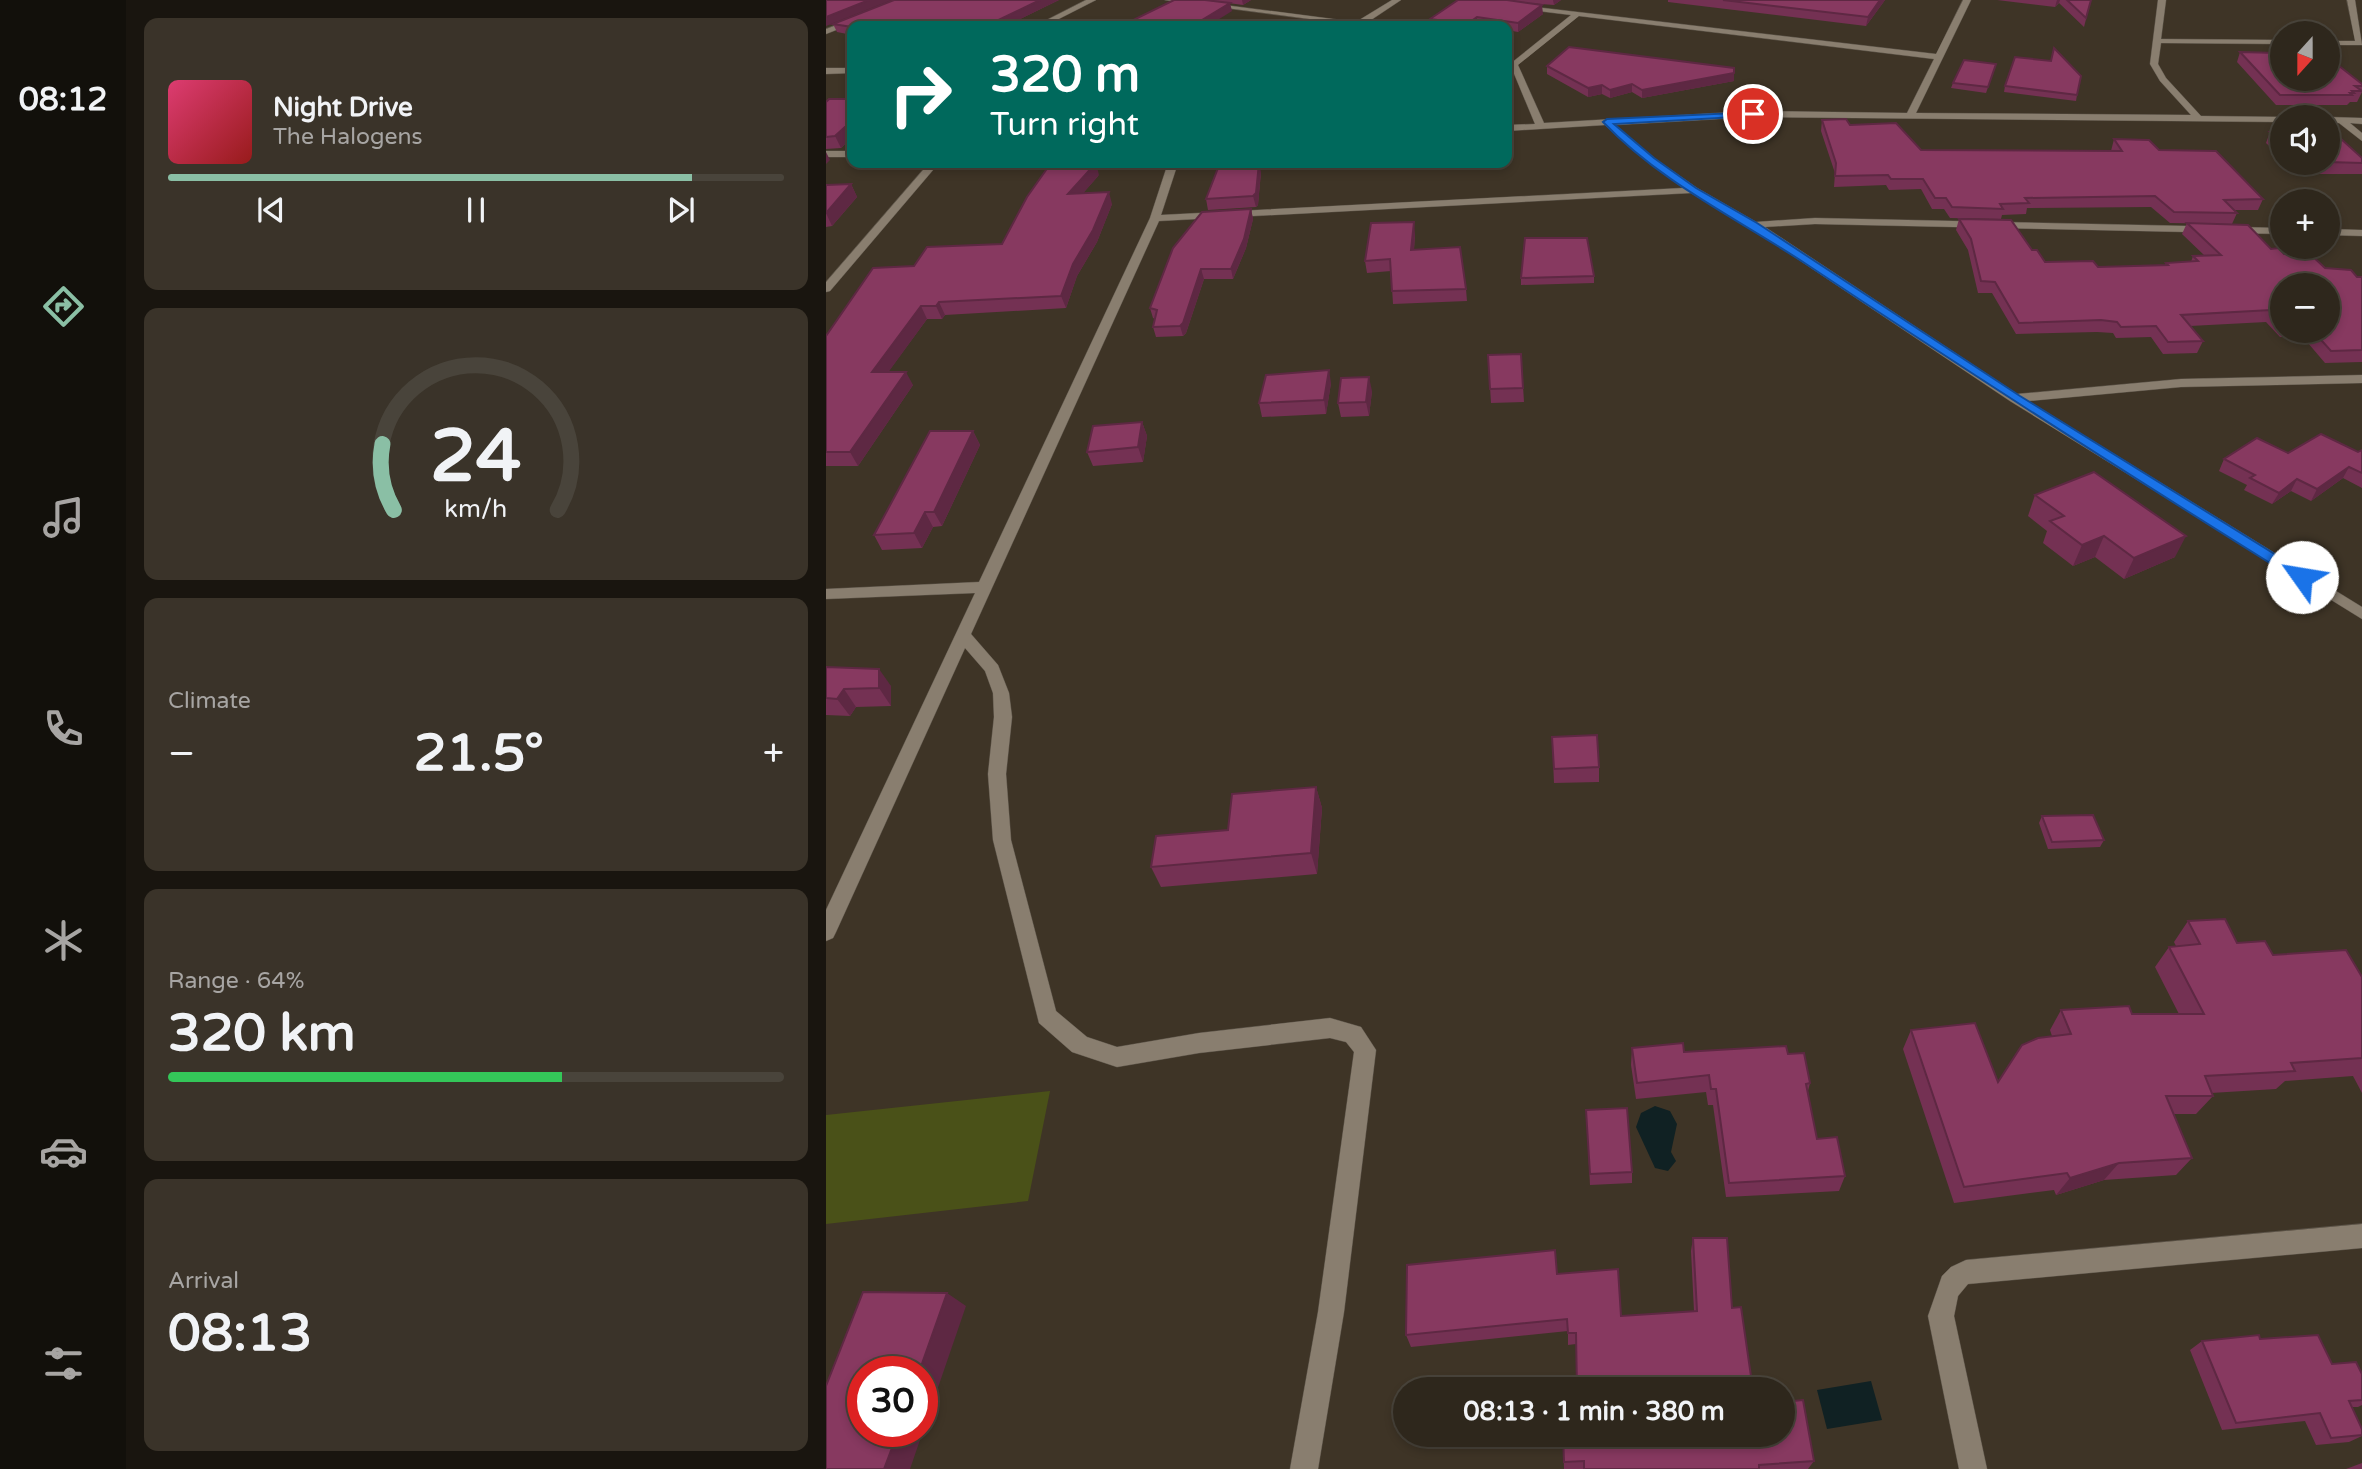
<!DOCTYPE html>
<meta charset="utf-8">
<style>
body{margin:0;font-family:"Varela Round",sans-serif;background:#3a3329;color:#f1f3f6;height:100vh;display:flex;flex-direction:column;font-size:26px;white-space:nowrap}
*{box-sizing:border-box;margin:0}
p{font-size:23px;color:#a7a5a3}
.icon{flex:none;width:38px;height:38px;fill:none;stroke:currentColor;stroke-width:2;stroke-linecap:round;stroke-linejoin:round}
.map{position:relative;flex:1;overflow:hidden}
.panel{display:flex;flex-direction:column;gap:18px;padding:18px;background:#19150f;width:700px}
.panel>*{flex:none}
.banner{position:absolute;left:21px;top:21px;width:665px;height:147px;border-radius:14px;box-shadow:0 4px 10px #0003,0 0 0 2px #49443b;background:#00695c;color:#fff;overflow:hidden}
.needle{width:46px;rotate:201deg}
.controls{position:absolute;left:1444px;top:21px;display:grid;gap:14px}
.controls a{display:grid;place-items:center;width:70px;height:70px;border-radius:50%;background:#2e271c;box-shadow:0 4px 10px #0003,0 0 0 2px #49443b;font-size:35px}
.speed{position:absolute;left:21px;top:1356px;display:flex;gap:14px;font-size:35px;font-weight:700;text-align:center}
.speed>*{display:grid;place-content:center;width:91px;height:91px;border-radius:50%;background:#2e271c;box-shadow:0 4px 10px #0003,0 0 0 2px #49443b;line-height:1}
.speed .limit{border:10px solid #d22;background:#fff;color:#111}
.pin{position:absolute;display:grid;place-items:center;width:60px;height:60px;color:#fff;margin:-30px;border:4px solid #fff;border-radius:50%;box-shadow:0 2px 7px #0007}
.me{position:absolute;width:77px;margin:-38px;rotate:302deg;stroke-linejoin:round;filter:drop-shadow(0 0 5px #0008)}
.turn{display:flex;align-items:center;gap:24px;height:147px;padding:0 28px;font-size:32px}
.turn .icon{width:91px;height:91px;stroke-width:2.5}
.turn b{display:block;font-size:49px;line-height:60px}
.big{font-size:52px;font-weight:700;line-height:1.1}
.panel .tile{flex:1;display:flex;flex-direction:column;justify-content:center;gap:10px;min-width:0;padding:0 24px;border-radius:14px;background:#3a3329}
.panel .dial{align-items:center;gap:0}
.dial svg{height:182px;overflow:visible;fill:none;stroke:#49443b;stroke-width:7;stroke-linecap:round;text-anchor:middle}
.dial text{fill:#f1f3f6;stroke:none}
.song{display:flex;align-items:center;gap:21px}
.cover{width:84px;height:84px;border-radius:10px;background:linear-gradient(135deg,hsl(340 70% 55%),hsl(0 70% 35%))}
.played{height:7px;border-radius:4px;background:linear-gradient(90deg,#8abfa5 85%,#49443b 85%)}
.keys{display:flex;justify-content:space-around;direction:ltr}
.heat{display:flex;justify-content:space-between;align-items:center;font-size:38px;direction:ltr}
.charge{height:10px;border-radius:5px;background:linear-gradient(90deg,#34c759 64%,#49443b 0)}
.trip{position:absolute;left:567px;top:1377px;width:402px;height:70px;border-radius:35px;background:#2e271c;box-shadow:0 4px 10px #0003,0 0 0 2px #49443b;font-weight:700;line-height:70px;text-align:center}
main{display:flex;flex:1;min-height:0}
.tab-bar{display:flex;flex-direction:column;width:126px;justify-content:space-around;align-items:center;background:#12100b;color:#a7a5a3}
.tab-bar .icon{width:49px;height:49px}
.tab-bar .on{color:#8abfa5}
.tab-bar b{font-size:32px;color:#f1f3f6}
.map>svg:first-child{display:block}
.green{fill:#4a5118}
.water{fill:#102123}
.lines{fill:none;stroke-linecap:round;stroke-linejoin:round}
.street-casing{stroke:#5a5247;stroke-width:1}
.street{fill:#897e6f;fill-rule:evenodd}
.wall{fill:#743153;fill-rule:evenodd}
.shaded-wall{fill:#5e2843}
.building{fill:#873960;stroke:#5e2843;stroke-width:2}
.route{fill:#1a73e8;stroke:#114b97;stroke-width:2}
</style>
<main>
<nav class="tab-bar">
<b>08:12</b>
<svg class="icon on" aria-label="directions" viewBox="0 0 24 24"><path d="M12 3l9 9-9 9-9-9zM9 14v-3h6M13 9l2 2-2 2"/></svg>
<svg class="icon" aria-label="music" viewBox="0 0 24 24"><path d="M9 18V5l10-2v13"/><circle cx="6" cy="18" r="3"/><circle cx="16" cy="16" r="3"/></svg>
<svg class="icon" aria-label="phone" viewBox="0 0 24 24"><path d="M5 4h4l2 5-3 2q2 4 5 5l2-3 5 2v4C11 20 4 13 5 4z"/></svg>
<svg class="icon" aria-label="climate" viewBox="0 0 24 24"><path d="M12 3v18M4 7l16 10M4 17L20 7"/></svg>
<svg class="icon" aria-label="car" viewBox="0 0 24 24"><path d="M5 17H2v-5l4-1 3-4h7l3 4 3 1v5h-3M9 17h6M6 11h13"/><circle cx="7" cy="17" r="2"/><circle cx="17" cy="17" r="2"/></svg>
<svg class="icon" aria-label="filters" viewBox="0 0 24 24"><path d="M4 7h16M4 17h16"/><circle cx="9" cy="7" r="2"/><circle cx="15" cy="17" r="2"/></svg>
</nav>
<section class="panel">
<div class="tile">
<div class="song"><i class="cover"></i><div><b>Night Drive</b><p>The Halogens</p></div></div>
<div class="played"></div>
<div class="keys"><svg class="icon" aria-label="previous" viewBox="0 0 24 24"><path d="M18 5L8 12l10 7zM5 5v14"/></svg><svg class="icon" aria-label="pause" viewBox="0 0 24 24"><path d="M8 5v14M16 5v14"/></svg><svg class="icon" aria-label="next" viewBox="0 0 24 24"><path d="M6 5l10 7-10 7zM19 5v14"/></svg></div>
</div>
<div class="tile dial"><svg viewBox="0 0 100 80">
<path d="M14 69A42 42 0 1 1 86 69"/>
<path d="M14 69A42 42 0 0 1 9 40" stroke="#8abfa5"/>
<text x="50" y="56" font-size="32" font-weight="700">24</text>
<text x="50" y="72" font-size="11">km/h</text>
</svg></div>
<div class="tile"><p>Climate</p>
<div class="heat"><a>−</a><b class="big">21.5°</b><a>+</a></div>
</div>
<div class="tile"><p>Range · 64%</p><b class="big">320 km</b><div class="charge"></div></div>
<div class="tile"><p>Arrival</p><b class="big">08:13</b></div>
</section>
<div class="map">
<svg width="1536" height="1469" viewBox="0 0 1536 1469">
<rect width="100%" height="100%" fill="#3e3426"/>
<polygon class="green" points="224,1091 202,1201 0,1224 0,1115"/>
<g class="water">
<polygon points="829,1106 844,1111 851,1124 845,1152 850,1161 842,1171 829,1168 810,1127 815,1113"/>
<polygon points="1045,1381 1056,1420 1001,1429 991,1390"/>
</g>
<g class="lines">
<g class="street-casing">
<g id="street">
<polygon points="260,0 270,0 219,26 209,26"/>
<polygon points="339,0 360,0 530,22 566,0 575,0 536,26"/>
<path d="M1137,0H1145L1090,113L1365,115L1334,81L1324,64L1332,0H1340L1335,39L1456,40V44L1335,43L1332,64L1340,78L1375,116L1459,117H1456V122L927,117L789,125L828,158L871,188L930,222L989,218L1456,228V234L989,224L939,227L1191,394L1355,379L1536,375V383L1355,387L1202,401L1536,607V619L1184,401L924,227L865,193L333,221L145,634L172,665L183,693L186,717L180,774L185,840L230,1011L261,1037L291,1047L373,1033L504,1018L535,1027L550,1050L518,1312L492,1469H464L492,1312L528,1052L520,1042L504,1038L373,1053L291,1067L246,1052L213,1023L167,840L162,774L168,717L167,693L159,671L139,648L10,932L7,938L0,941V910L149,593L0,599V589L153,582L324,218L342,163H352L335,215L857,188L822,162L779,125L681,131V125L709,124L684,64L745,15L695,9L692,5L1110,54ZM753,16L1108,59L1081,113L927,111L718,123L692,65Z"/>
<polygon points="1521,0 1529,0 1536,45 1502,45 1502,41 1529,41"/>
<polygon points="26,19 33,21 0,34 0,29"/>
<polygon points="0,68 26,68 26,73 0,74"/>
<polygon points="1502,117 1536,118 1536,124 1524,123 1536,133 1536,141 1513,123 1502,123"/>
<rect x="0" y="151" width="26" height="6"/>
<polygon points="103,163 113,163 4,291 0,292 0,282"/>
<polygon points="1502,229 1536,230 1536,236 1502,235"/>
<polygon points="1536,1224 1536,1248 1142,1284 1132,1296 1128,1316 1161,1469 1133,1469 1102,1316 1116,1276 1125,1267 1140,1260"/>
</g>
</g>
<use href="#street" class="street"/>
</g>
<g class="wall">
<polygon points="68,0 233,0 180,26 26,26 26,35 11,32 7,24"/>
<polygon points="380,0 425,0 417,5"/>
<polygon points="632,0 735,0 728,5 701,3 717,14 692,32 681,30 681,26 605,26 604,19"/>
<polygon points="842,0 1059,0 1040,26 842,2"/>
<polygon points="1171,0 1265,0 1258,27 1233,3 1229,7"/>
<polygon points="1414,52 1456,79 1536,84 1536,92 1531,102 1524,102 1521,105 1450,105 1411,62"/>
<polygon points="1170,64 1160,93 1125,88 1127,83"/>
<polygon points="721,66 908,81 816,98 806,92 784,98 776,94 762,97 721,74"/>
<polygon points="1179,86 1251,95 1250,101 1178,92"/>
<polygon points="26,99 26,139 24,139 15,148 0,149 0,102"/>
<polygon points="996,120 1024,125 1095,150 1285,151 1288,139 1333,150 1437,199 1432,210 1408,210 1411,213 1406,224 1344,223 1325,207 1201,208 1200,214 1176,215 1175,219 1124,218 1118,209 1106,209 1095,189 1063,190 1060,185 1008,187 1009,173 995,131"/>
<polygon points="1456,128 1456,158 1440,143 1444,132 1454,132"/>
<polygon points="1536,158 1536,174 1474,174 1462,163 1502,163"/>
<polygon points="435,172 432,205 430,207 382,210 380,199"/>
<polygon points="273,175 257,193 286,204 271,242 251,276 240,308 119,315 116,319 101,319 62,372 87,385 32,466 0,466 0,336 88,266 176,244"/>
<polygon points="25,184 31,197 6,226 0,227 0,185"/>
<polygon points="425,209 427,219 420,248 407,279 378,279 360,333 357,336 330,337 327,327 329,319 327,318 324,308"/>
<path d="M1133,219L1206,250L1219,262L1272,267L1339,265L1340,263L1365,262L1367,256H1379L1356,234L1361,223L1445,249L1499,268L1531,277H1536V362L1499,363L1476,336L1454,337L1440,322L1364,326L1377,341L1371,353L1337,354L1325,337L1290,338L1287,333L1271,332L1190,334L1166,293H1152L1142,250L1130,230ZM1456,285L1502,331H1456Z"/>
<polygon points="589,234 588,250 640,289 641,301 567,304 565,271 541,273 539,261"/>
<polygon points="768,276 768,283 695,285 695,278"/>
<polygon points="695,354 698,402 665,403 662,355"/>
<polygon points="505,383 500,414 436,417 433,403"/>
<polygon points="546,391 543,416 515,417 512,403"/>
<polygon points="316,422 321,436 317,462 267,466 261,452"/>
<polygon points="147,431 154,445 116,526 107,527 96,548 56,550 48,535"/>
<polygon points="1536,450 1536,488 1517,478 1485,501 1465,491 1446,504 1418,490 1421,485 1393,471 1398,459 1462,453 1532,452"/>
<polygon points="1209,495 1349,557 1298,579 1269,557 1247,566 1217,543 1221,531 1202,516"/>
<polygon points="0,667 65,686 65,706 30,707 24,716 0,715"/>
<polygon points="726,737 773,767 773,782 728,783"/>
<polygon points="490,787 496,808 491,874 335,887 325,867"/>
<polygon points="1216,816 1278,840 1274,847 1222,849 1213,823"/>
<polygon points="1362,921 1411,943 1447,955 1536,977 1536,1093 1527,1076 1459,1081 1450,1089 1385,1093 1387,1096 1370,1114 1348,1114 1366,1158 1350,1175 1278,1180 1230,1195 1228,1190 1128,1203 1077,1049 1085,1030 1172,1082 1226,1036 1224,1030 1235,1010 1306,1014 1353,1014 1329,967 1343,947 1350,946 1348,942"/>
<polygon points="806,1048 858,1052 962,1054 984,1083 982,1091 991,1139 1019,1176 1013,1191 900,1197 887,1105 882,1105 880,1092 810,1099 805,1065"/>
<polygon points="760,1110 806,1172 806,1183 764,1185"/>
<polygon points="867,1238 906,1308 750,1344 742,1345 742,1331 585,1347 580,1335 731,1274 795,1316 868,1311 865,1251"/>
<polygon points="1434,1339 1536,1374 1536,1405 1532,1407 1526,1407 1536,1436 1523,1442 1490,1445 1479,1421 1396,1430 1364,1350 1376,1341"/>
<polygon points="737,1435 988,1461 982,1469 738,1469"/>
<polygon points="1536,1463 1536,1469 1520,1469"/>
</g>
<g class="shaded-wall">
<polygon points="43,0 66,0 0,26 0,17"/>
<polygon points="214,0 233,0 180,26 160,26"/>
<polygon points="416,0 425,0 417,5"/>
<polygon points="727,0 735,0 728,5"/>
<polygon points="1054,0 1059,0 1040,26 1042,17"/>
<polygon points="1231,0 1234,0 1233,3 1229,7"/>
<polygon points="404,3 406,11 382,26 366,26"/>
<polygon points="716,5 717,14 692,32 692,23"/>
<polygon points="651,17 651,26 642,26 641,24"/>
<polygon points="908,73 908,81 816,98 816,90"/>
<polygon points="806,84 806,92 784,98 784,90"/>
<polygon points="776,85 776,94 762,97 762,88"/>
<polygon points="19,127 24,139 15,148 9,136"/>
<polygon points="0,152 4,160 0,164"/>
<polygon points="270,163 273,175 246,206 242,194"/>
<polygon points="433,163 435,172 432,205 430,207 427,196"/>
<polygon points="25,184 31,197 6,226 0,213"/>
<polygon points="283,192 286,204 271,242 251,276 240,308 235,296 247,264"/>
<polygon points="425,209 427,219 420,248 407,279 405,269"/>
<polygon points="588,222 589,234 587,262 585,250"/>
<polygon points="375,269 378,279 360,333 357,336 354,326"/>
<polygon points="113,302 119,315 116,319 110,306"/>
<polygon points="95,306 101,319 53,385 46,372"/>
<polygon points="503,370 505,383 500,414 498,400"/>
<polygon points="80,372 87,385 32,466 24,452"/>
<polygon points="543,377 546,391 543,416 540,402"/>
<polygon points="316,422 321,436 317,462 312,447"/>
<polygon points="147,431 154,445 116,526 108,512"/>
<polygon points="1523,467 1517,478 1485,501 1491,489"/>
<polygon points="1471,479 1465,491 1446,504 1453,493"/>
<polygon points="99,512 107,527 96,548 88,533"/>
<polygon points="1278,536 1269,557 1247,566 1256,545"/>
<polygon points="1360,536 1349,557 1298,579 1308,558"/>
<polygon points="53,669 65,686 65,706 53,688"/>
<polygon points="18,689 30,707 24,716 11,699"/>
<polygon points="490,787 496,808 491,874 485,853"/>
<polygon points="1293,1163 1278,1180 1230,1195 1244,1178"/>
<polygon points="121,1293 140,1306 84,1469 58,1469 72,1432 96,1432 96,1372 93,1372"/>
</g>
<g class="building">
<polygon points="0,0 43,0 0,17"/>
<polygon points="68,0 214,0 160,26 26,27 7,24"/>
<polygon points="348,0 379,0 404,3 366,26 297,26 299,24"/>
<polygon points="632,0 681,0 716,5 692,23 651,17 641,24 604,19"/>
<polygon points="897,0 1054,0 1042,17"/>
<polygon points="1241,0 1265,0 1260,18"/>
<polygon points="743,47 908,68 908,73 816,90 806,84 784,90 776,85 762,88 721,66"/>
<polygon points="1228,48 1255,76 1251,95 1179,86 1189,57 1225,61"/>
<polygon points="1414,52 1451,53 1456,57 1456,79 1502,79 1502,62 1508,62 1536,84 1536,86 1529,86 1536,91 1526,91 1528,93 1524,93 1526,95 1454,95"/>
<polygon points="1138,60 1170,64 1162,87 1127,83"/>
<polygon points="3,99 26,99 26,126 19,127 9,136 0,137 0,102"/>
<polygon points="1020,119 1024,125 1070,123 1095,150 1296,151 1288,139 1323,140 1333,150 1390,151 1437,199 1398,200 1411,213 1348,212 1329,196 1199,198 1203,203 1174,204 1177,209 1126,207 1120,198 1109,198 1097,179 1065,179 1062,175 1009,176 1010,163 996,120"/>
<polygon points="1502,127 1536,158 1536,163 1502,162"/>
<polygon points="1444,132 1456,132 1456,143"/>
<polygon points="225,163 270,163 242,194 283,192 267,230 247,264 235,296 113,302 110,306 95,306 46,372 80,372 24,452 0,452 0,336 47,268 88,266 101,247 176,244 201,197"/>
<polygon points="394,163 433,163 430,193 427,196 380,199"/>
<polygon points="25,184 0,213 0,185"/>
<polygon points="425,209 418,239 405,269 375,269 357,323 354,326 327,327 331,310 324,308 347,248 376,212"/>
<polygon points="1133,219 1185,220 1206,250 1211,250 1219,262 1267,261 1272,267 1342,265 1340,263 1372,261 1367,256 1395,255 1361,223 1422,225 1445,249 1453,248 1458,254 1483,253 1499,268 1525,270 1531,277 1536,277 1536,350 1505,351 1487,331 1502,331 1502,285 1456,285 1456,322 1445,310 1355,315 1377,341 1342,342 1330,326 1295,327 1291,322 1275,320 1193,323 1169,282 1155,281 1145,239"/>
<polygon points="588,222 585,250 634,247 640,289 566,291 564,259 539,261 545,223"/>
<polygon points="699,238 761,238 768,276 695,278"/>
<polygon points="695,354 697,388 664,389 662,355"/>
<polygon points="503,370 498,400 433,403 440,375"/>
<polygon points="543,377 540,402 512,403 515,378"/>
<polygon points="316,422 312,447 261,452 267,426"/>
<polygon points="104,431 147,431 108,512 99,512 88,533 48,535"/>
<polygon points="1495,434 1532,452 1536,450 1536,473 1523,467 1491,489 1471,479 1453,493 1424,478 1429,475 1398,459 1431,438 1462,453"/>
<polygon points="1268,472 1360,536 1308,558 1278,536 1256,545 1224,521 1238,516 1209,495"/>
<polygon points="0,667 53,669 53,688 18,689 11,699 0,698"/>
<polygon points="771,735 773,767 728,769 726,737"/>
<polygon points="490,787 485,853 325,867 330,836 402,830 406,794"/>
<polygon points="1267,815 1278,840 1226,842 1216,816"/>
<polygon points="1399,919 1411,943 1439,941 1447,955 1520,950 1536,977 1536,1058 1465,1063 1469,1071 1379,1076 1387,1096 1340,1096 1366,1158 1293,1163 1244,1178 1241,1173 1138,1187 1085,1030 1149,1023 1172,1082 1196,1045 1212,1038 1245,1034 1235,1010 1303,1006 1306,1014 1378,1014 1343,947 1374,944 1362,921"/>
<polygon points="857,1043 858,1052 960,1046 962,1054 978,1053 984,1083 980,1084 991,1139 1011,1137 1019,1176 903,1183 890,1089 885,1089 883,1075 811,1083 806,1048"/>
<polygon points="801,1108 806,1172 764,1174 760,1110"/>
<polygon points="867,1238 901,1238 906,1308 915,1307 927,1390 751,1390 750,1333 742,1333 741,1319 580,1335 581,1265 729,1250 731,1274 792,1269 795,1316 871,1311"/>
<polygon points="37,1292 121,1293 93,1372 37,1372 37,1432 72,1432 58,1469 0,1469 0,1386"/>
<polygon points="1433,1335 1434,1339 1492,1335 1506,1364 1530,1362 1536,1374 1536,1400 1523,1401 1536,1429 1536,1435 1505,1438 1494,1413 1410,1423 1376,1341"/>
<polygon points="977,1400 988,1461 933,1465 933,1469 758,1469 758,1461 738,1462 737,1435 957,1435 957,1402"/>
</g>
<path class="route" d="M930,112L927,116L788,124L828,158L870,188L931,223L1194,396L1481,574V580H1471C1306,477 1142,372 980,264C912,219 834,182 777,122L781,119Z"/>
</svg>
<div class="controls">
<a><svg class="needle" viewBox="-14 -14 28 28"><path d="M0-13l5 13h-10z" fill="#e53935"/><path d="M0 13l5-13h-10z" fill="#a7a5a3"/></svg></a>
<a><svg class="icon" aria-label="sound" viewBox="0 0 24 24"><path d="M4 9h4l5-4v14l-5-4H4zM17 9q2 3 0 6"/></svg></a>
<a>+</a>
<a>−</a>
</div>
<div class="speed"><div class="limit">30</div></div>
<div class="pin" style="left:927px;top:114px;background:#d93025"><svg class="icon" aria-label="arrive" viewBox="0 0 24 24"><path d="M6 21V4h12l-3 4 3 4H6"/></svg></div>
<svg class="me" style="left:1476px;top:577px" viewBox="-20 -20 40 40"><circle r="19" fill="#fff"/><path d="M0-13L10 11 0 6-10 11z" fill="#1a73e8"/></svg>
<div class="trip">08:13 · 1 min · 380 m</div>
<div class="banner">
<div class="turn"><svg class="icon" aria-label="right" viewBox="0 0 24 24"><path d="M7 20v-9h11M14 6l5 5-5 5"/></svg><div><b>320 m</b>Turn right</div></div>
</div>
</div>
</main>
